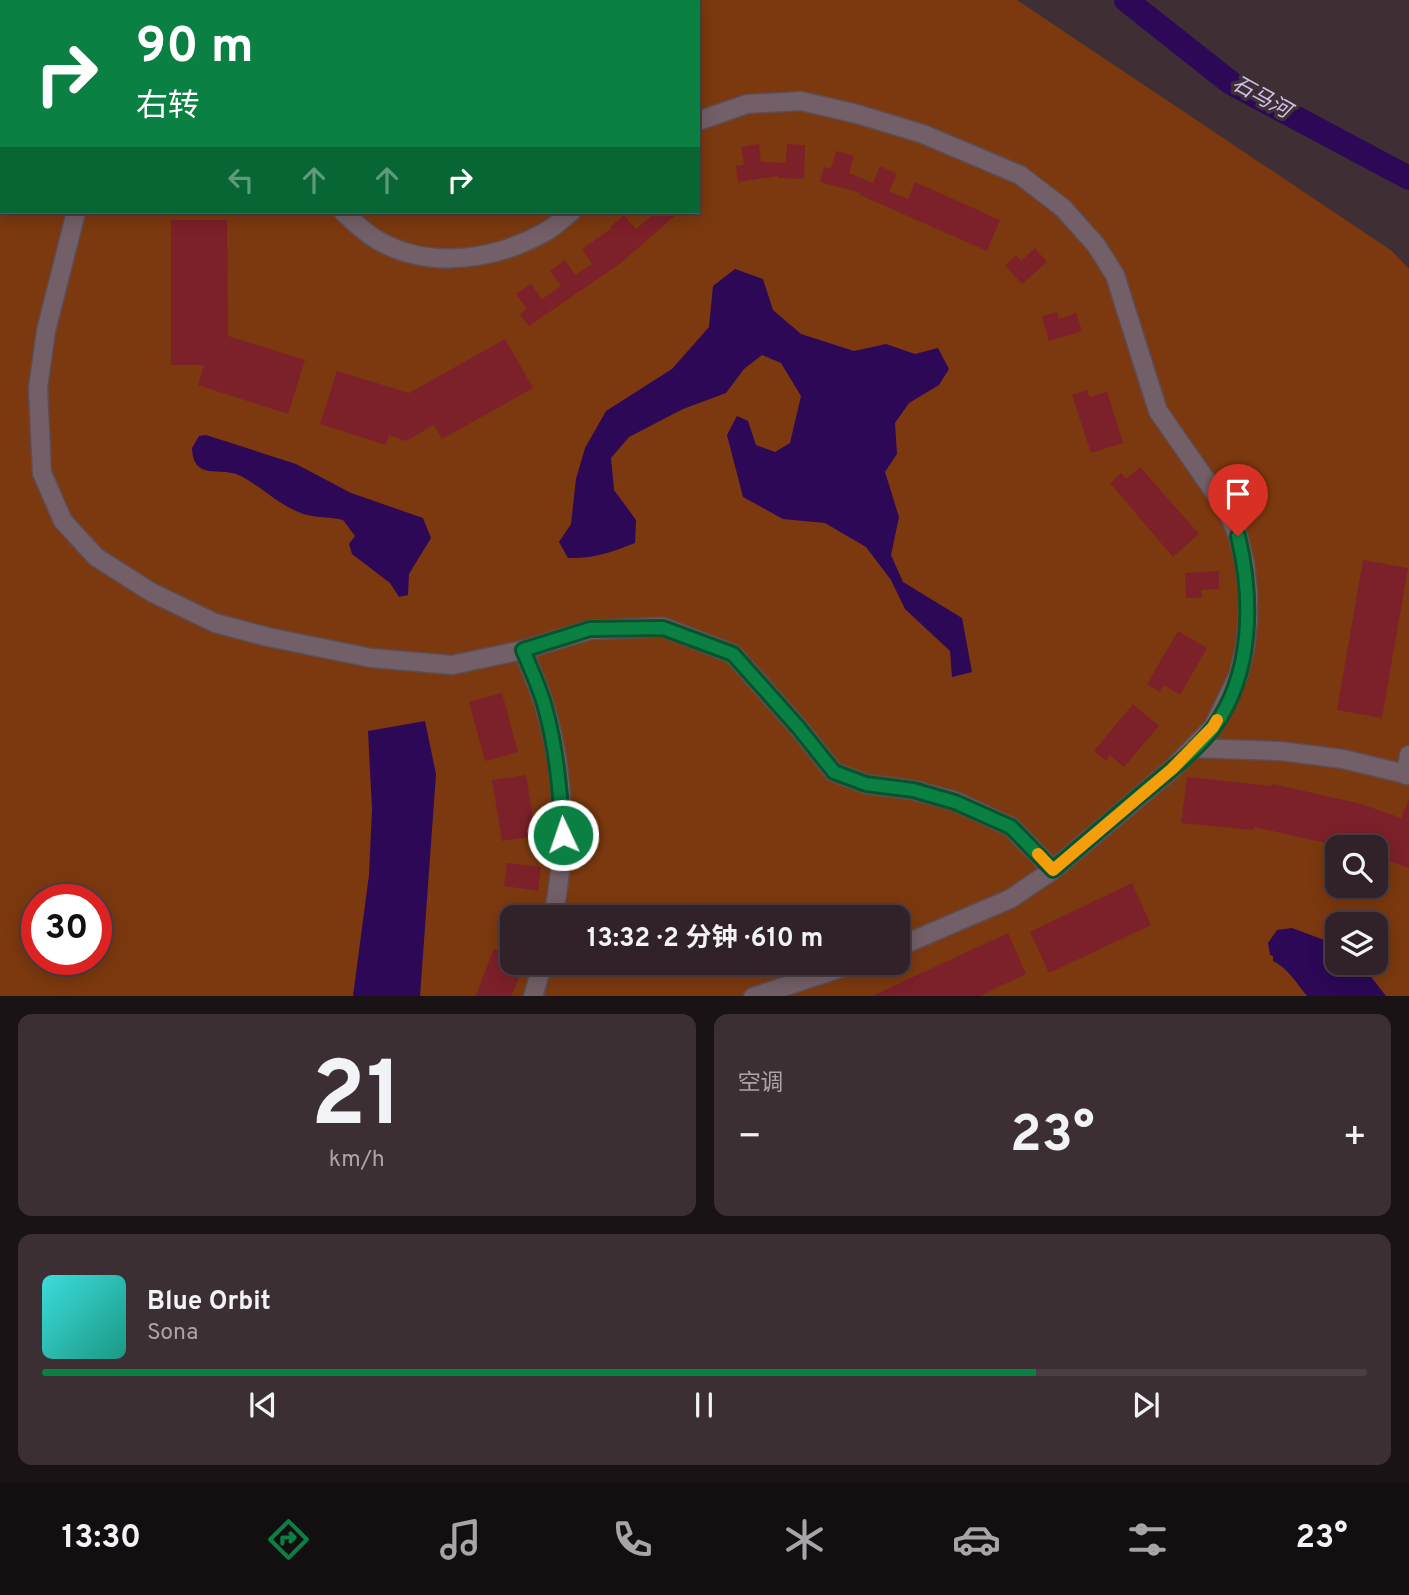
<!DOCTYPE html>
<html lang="zh">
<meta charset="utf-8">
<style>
body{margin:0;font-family:Overpass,"Noto Sans SC",sans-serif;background:#3c2f34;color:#f1f3f6;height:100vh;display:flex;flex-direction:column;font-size:26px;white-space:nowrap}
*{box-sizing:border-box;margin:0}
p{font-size:23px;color:#a8a4a8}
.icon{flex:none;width:38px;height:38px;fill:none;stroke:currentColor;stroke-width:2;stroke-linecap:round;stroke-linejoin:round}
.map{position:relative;height:996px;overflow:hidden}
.sheet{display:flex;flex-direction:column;gap:18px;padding:18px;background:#1a1316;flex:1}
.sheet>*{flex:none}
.top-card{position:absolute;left:0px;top:0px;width:700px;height:214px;box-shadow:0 4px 18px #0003,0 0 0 2px #4b3f45;background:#0b8043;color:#fff;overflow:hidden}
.fabs{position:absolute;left:1325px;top:835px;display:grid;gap:14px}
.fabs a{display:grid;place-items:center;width:63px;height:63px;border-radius:14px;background:#302228;box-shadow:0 4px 18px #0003,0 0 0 2px #4b3f45;font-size:35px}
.speed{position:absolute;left:21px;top:884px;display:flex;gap:14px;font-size:35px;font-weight:700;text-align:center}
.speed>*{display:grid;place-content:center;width:91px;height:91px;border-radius:50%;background:#302228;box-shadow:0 4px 18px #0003,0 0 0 2px #4b3f45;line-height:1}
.speed .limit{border:10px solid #d22;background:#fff;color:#111}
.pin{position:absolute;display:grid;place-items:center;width:60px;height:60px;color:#fff;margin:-72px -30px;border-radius:50% 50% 50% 0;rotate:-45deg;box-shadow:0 0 7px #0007}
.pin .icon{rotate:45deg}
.me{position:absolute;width:77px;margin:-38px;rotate:357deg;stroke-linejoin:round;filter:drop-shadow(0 0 5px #0008)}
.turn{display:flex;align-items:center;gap:24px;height:147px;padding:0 21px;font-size:32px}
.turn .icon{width:91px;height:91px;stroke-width:2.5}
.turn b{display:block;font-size:49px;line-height:60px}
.lanes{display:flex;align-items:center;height:66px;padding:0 21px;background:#0003;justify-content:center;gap:35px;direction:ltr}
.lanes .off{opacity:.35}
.big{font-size:52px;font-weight:700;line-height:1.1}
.sheet .widget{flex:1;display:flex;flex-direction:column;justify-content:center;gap:10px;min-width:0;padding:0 24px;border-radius:14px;background:#3c2f34}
.sheet .dial{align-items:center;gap:0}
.dial b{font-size:91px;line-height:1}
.song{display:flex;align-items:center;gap:21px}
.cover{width:84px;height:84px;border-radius:10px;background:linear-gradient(135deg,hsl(180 70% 55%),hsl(170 70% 35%))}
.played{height:7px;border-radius:4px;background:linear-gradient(90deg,#0b8043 75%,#4b3f45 75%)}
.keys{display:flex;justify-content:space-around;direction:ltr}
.heat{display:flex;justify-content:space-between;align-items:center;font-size:38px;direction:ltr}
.sheet .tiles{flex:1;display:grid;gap:18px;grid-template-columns:1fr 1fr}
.widget:last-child{grid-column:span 2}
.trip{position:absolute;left:500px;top:905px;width:410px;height:70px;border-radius:14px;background:#302228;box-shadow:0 4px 18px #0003,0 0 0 2px #4b3f45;font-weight:700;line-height:70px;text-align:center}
.tabs{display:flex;height:112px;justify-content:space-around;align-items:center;background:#130e10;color:#a8a4a8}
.tabs .icon{width:49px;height:49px}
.tabs .selected{color:#0b8043}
.tabs b{font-size:32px;color:#f1f3f6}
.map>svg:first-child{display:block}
.green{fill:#7c390f;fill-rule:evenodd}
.water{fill:#2c0857}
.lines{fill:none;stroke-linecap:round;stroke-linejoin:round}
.river{stroke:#2c0857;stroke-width:24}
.building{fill:#7c2029}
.minor-casing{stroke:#5c4d53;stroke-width:21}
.minor{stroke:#735f67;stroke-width:18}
.route-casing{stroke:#07532c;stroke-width:18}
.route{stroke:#0b8043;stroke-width:12}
.slow{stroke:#f59e0b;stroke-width:12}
.labels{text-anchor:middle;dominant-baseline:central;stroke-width:7;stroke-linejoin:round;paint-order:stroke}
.water-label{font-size:21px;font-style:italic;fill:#cec3ef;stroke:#402e35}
</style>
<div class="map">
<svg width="1409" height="997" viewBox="0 0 1409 997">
<rect width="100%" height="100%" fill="#402e35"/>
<path class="green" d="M0,0H1017L1392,251L1409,269V996L0,997ZM2,2H698V212H2ZM1337,847H1376V886H1337ZM37,900H96V959H37ZM513,917H898V962H513ZM1337,924H1376V962H1337Z"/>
<g class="water">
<path d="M735,269L763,279L773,310L801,334L854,351L886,344L915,354L938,348L949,369L939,385L909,403L895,423L897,454L885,472L899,517L891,555L903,582L962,618L972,672L952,677L950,651L905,609L891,580L866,547L825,523L783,519L743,497L727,435L737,416L748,421L756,445L775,452L790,443L801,396L781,363L762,355L744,369L726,393L683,409L629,437L611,458L614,490L636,520L635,543C612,552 593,559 568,558L559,542L571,524L576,479L585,448L606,411L672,369L709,327L713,286Z"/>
<path d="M206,435L296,464L351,493L423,518L431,538L409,574L408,595L399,597L390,583L352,554L349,544L355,536L343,520C327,516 312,519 296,511C276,502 260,486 241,476C222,466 193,482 192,448L199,436Z"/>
<polygon points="425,721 436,774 420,996 353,996 369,875 372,809 368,731"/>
<path d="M1292,928L1335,944L1337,946V962L1356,963L1368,973L1386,996H1307C1297,984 1288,968 1273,961V956L1270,955L1268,943L1277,930Z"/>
</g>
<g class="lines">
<polyline class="river" points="1126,0 1231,83 1409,178"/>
</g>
<g class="building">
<polygon points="759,144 761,162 786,163 787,144 805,145 804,179 778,178 778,176 738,182 736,166 744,165 741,147"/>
<polygon points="836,151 854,156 849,173 873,183 880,166 897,174 889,191 908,199 915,182 1000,220 987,251 860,195 861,193 820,182 824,167 831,169"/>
<polygon points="656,212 679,212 621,263 529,326 520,314 527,309 516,294 531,284 542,299 561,286 550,271 565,260 575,275 592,264 582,249 612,228 610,227 624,215 636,229"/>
<polygon points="171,220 227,220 228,336 305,360 288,414 198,385 204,365 171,365"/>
<polygon points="1035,248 1047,262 1022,284 1005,266 1016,255 1021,261"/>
<polygon points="1057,312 1059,319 1076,313 1082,331 1049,341 1042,316"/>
<polygon points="505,339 533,388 442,439 434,425 406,441 389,435 386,445 320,424 337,371 409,393"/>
<polygon points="1087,390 1090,397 1107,392 1123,443 1091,453 1072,395"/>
<polygon points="1140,467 1199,534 1173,557 1110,483 1121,473 1126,479"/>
<polygon points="1363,560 1408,568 1382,718 1337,710"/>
<polygon points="1219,571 1219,589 1201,590 1202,598 1186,598 1185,573"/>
<polygon points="1178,631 1207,648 1180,695 1164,685 1160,692 1147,684"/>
<polygon points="502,693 518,752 485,761 469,702"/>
<polygon points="1133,704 1159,726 1124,767 1110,755 1106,761 1094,751"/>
<polygon points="526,775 536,836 502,841 492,780"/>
<polygon points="1187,777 1272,786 1273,784 1361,804 1401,818 1409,799 1409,868 1376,856 1376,847 1344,847 1254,827 1254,830 1181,823"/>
<polygon points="507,863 541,867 538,891 504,886"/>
<polygon points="1132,883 1151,925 1049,973 1030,932"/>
<polygon points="503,907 513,908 513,932 500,930"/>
<polygon points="1008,933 1026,974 990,991 979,997 870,997"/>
<polygon points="494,949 513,956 513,962 525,962 511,997 475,997"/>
</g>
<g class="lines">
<g class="minor-casing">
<g id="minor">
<polyline points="0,94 2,95"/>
<polyline points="698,121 747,104 801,101 857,114 923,134 1020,175 1063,208 1096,245 1115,275 1158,411 1227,510 1238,536 1245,564 1248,592 1248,620 1245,648 1238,676 1213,727 1172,769 1053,870 1010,899 898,947"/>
<polyline points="76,212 46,331 38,388 42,473 63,521 96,557 151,592 215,623 268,637 371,658 452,665 523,650 590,630 663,627 733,654 798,727 834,772 866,784 913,790 955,801 1011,827 1053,870"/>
<path d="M343,212C354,222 367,235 381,242C432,270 497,259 545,232C555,227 563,218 571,212"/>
<path d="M523,650C531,670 540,690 546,710C565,777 567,849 553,917"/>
<polyline points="1193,748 1280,751 1343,759 1409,775"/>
<polyline points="1406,775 1409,755"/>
<polyline points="533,997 543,962"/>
<polyline points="753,997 859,962"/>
</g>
</g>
<use href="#minor" class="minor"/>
</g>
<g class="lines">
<g class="route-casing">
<path id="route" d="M563,835C560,793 557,752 546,711C541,690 531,670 523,650L590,629L663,628L733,654L798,727L834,772L866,784L913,790L955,802L1011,827L1053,870C1083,844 1113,819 1143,793C1167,773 1195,752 1214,727C1253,673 1253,598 1238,536"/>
</g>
<use href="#route" class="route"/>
<polyline class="slow" points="1038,854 1053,870 1172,769 1213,727 1217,720"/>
</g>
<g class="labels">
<g class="water-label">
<text transform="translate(1261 98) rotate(29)">石马河</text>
</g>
</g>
</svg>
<div class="fabs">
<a><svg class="icon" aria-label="search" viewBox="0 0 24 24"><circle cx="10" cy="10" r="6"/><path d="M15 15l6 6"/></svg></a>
<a><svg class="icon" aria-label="layers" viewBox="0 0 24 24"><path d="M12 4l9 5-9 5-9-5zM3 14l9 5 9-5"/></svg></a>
</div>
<div class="speed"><div class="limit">30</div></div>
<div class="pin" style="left:1238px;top:536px;background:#d93025"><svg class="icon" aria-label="arrive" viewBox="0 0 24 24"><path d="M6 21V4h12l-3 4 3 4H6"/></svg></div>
<svg class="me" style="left:563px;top:835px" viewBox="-20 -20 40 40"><circle r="17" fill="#0b8043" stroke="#fff" stroke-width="3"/><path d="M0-11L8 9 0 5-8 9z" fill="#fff"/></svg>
<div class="trip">13:32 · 2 分钟 · 610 m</div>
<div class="top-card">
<div class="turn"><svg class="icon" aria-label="right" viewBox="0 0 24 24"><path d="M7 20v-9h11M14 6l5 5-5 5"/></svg><div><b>90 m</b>右转</div></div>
<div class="lanes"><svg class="icon off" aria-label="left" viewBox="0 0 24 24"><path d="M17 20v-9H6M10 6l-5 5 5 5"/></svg><svg class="icon off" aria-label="ahead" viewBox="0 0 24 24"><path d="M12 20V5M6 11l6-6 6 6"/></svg><svg class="icon off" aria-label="ahead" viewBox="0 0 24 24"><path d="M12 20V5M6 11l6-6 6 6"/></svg><svg class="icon" aria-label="right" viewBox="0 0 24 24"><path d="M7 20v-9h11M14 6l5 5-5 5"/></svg></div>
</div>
</div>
<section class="sheet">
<div class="tiles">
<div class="widget dial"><b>21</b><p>km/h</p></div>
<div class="widget"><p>空调</p>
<div class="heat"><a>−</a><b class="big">23°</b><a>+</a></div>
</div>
<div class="widget">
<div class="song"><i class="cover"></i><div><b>Blue Orbit</b><p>Sona</p></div></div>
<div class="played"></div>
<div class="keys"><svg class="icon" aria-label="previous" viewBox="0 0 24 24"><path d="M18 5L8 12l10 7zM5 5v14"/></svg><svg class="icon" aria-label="pause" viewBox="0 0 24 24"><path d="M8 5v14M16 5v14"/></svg><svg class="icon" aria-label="next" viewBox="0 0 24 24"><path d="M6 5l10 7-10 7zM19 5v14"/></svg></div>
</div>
</div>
</section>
<nav class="tabs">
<b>13:30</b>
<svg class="icon selected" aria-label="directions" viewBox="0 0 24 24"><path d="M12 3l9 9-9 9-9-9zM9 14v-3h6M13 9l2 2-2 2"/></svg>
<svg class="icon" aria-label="music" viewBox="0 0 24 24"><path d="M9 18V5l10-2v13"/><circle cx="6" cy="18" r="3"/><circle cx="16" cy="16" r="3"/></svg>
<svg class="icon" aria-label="phone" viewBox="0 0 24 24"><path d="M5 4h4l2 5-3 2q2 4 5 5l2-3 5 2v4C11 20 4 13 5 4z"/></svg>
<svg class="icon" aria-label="climate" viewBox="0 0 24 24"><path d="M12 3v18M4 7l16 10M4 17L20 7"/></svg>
<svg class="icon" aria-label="car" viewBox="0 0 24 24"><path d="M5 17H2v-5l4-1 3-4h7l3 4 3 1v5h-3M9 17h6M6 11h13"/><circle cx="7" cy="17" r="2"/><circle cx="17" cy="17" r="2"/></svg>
<svg class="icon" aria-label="filters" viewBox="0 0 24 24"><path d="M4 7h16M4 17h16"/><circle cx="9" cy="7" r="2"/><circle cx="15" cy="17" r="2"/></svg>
<b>23°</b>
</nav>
